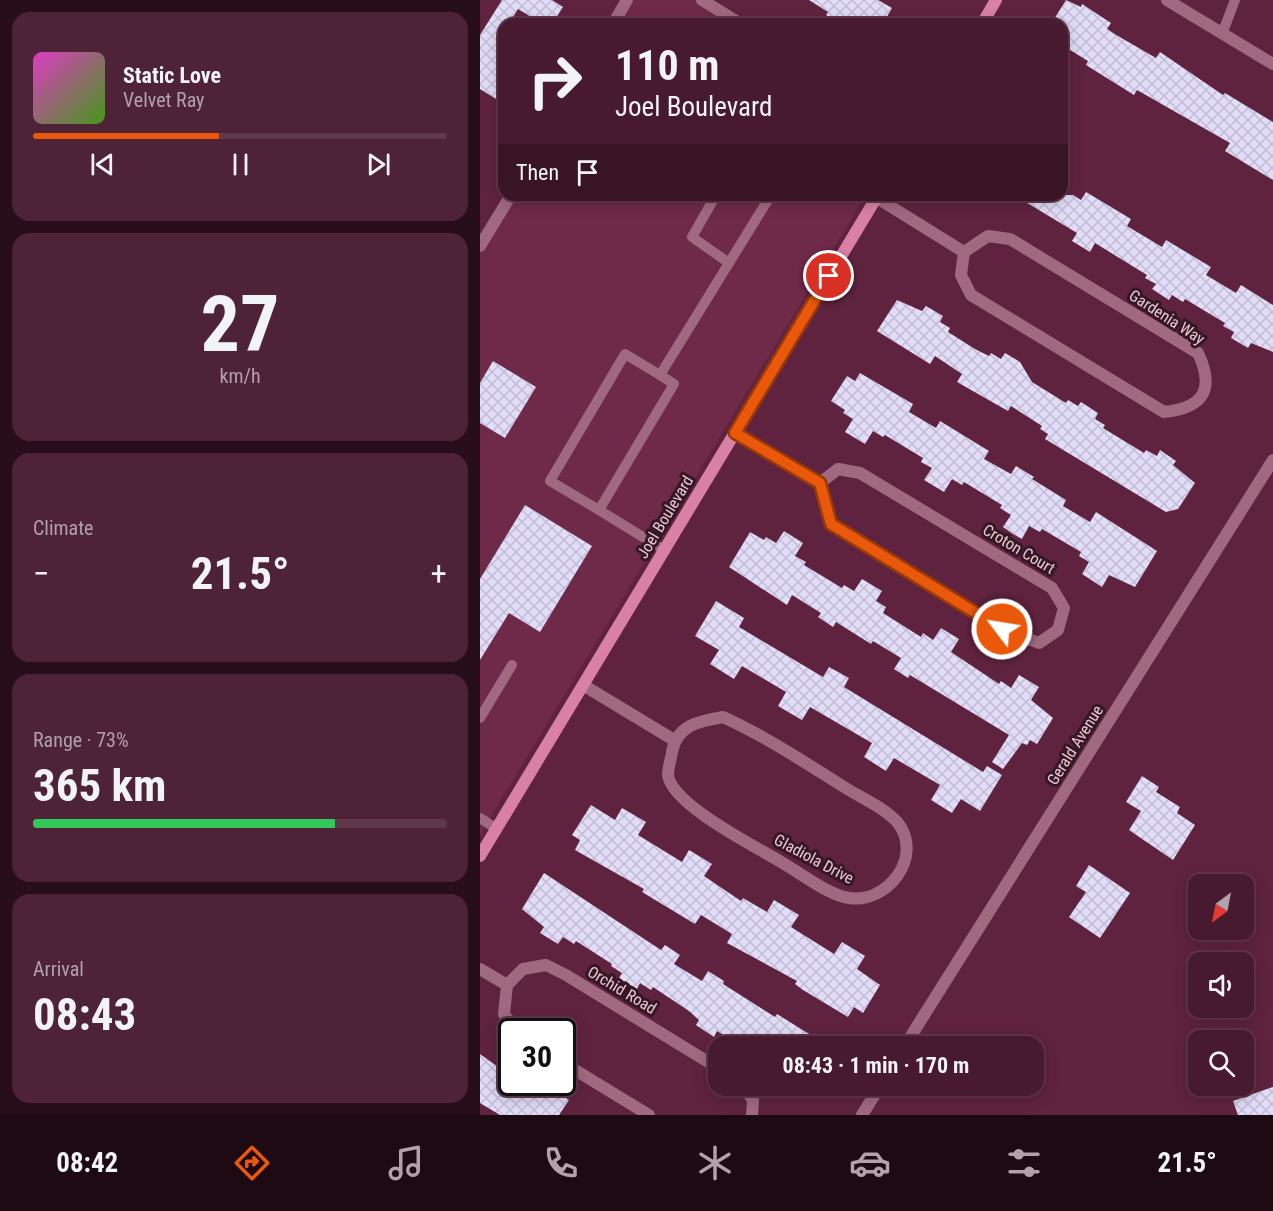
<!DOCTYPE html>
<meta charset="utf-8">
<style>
body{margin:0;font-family:"Roboto Condensed",sans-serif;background:#4f2337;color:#f1f3f6;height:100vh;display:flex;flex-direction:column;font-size:22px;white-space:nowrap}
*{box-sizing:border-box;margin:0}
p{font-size:20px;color:#b1a1aa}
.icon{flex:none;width:33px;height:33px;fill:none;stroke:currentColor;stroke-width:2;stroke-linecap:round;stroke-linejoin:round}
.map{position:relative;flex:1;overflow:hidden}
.panel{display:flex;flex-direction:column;gap:12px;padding:12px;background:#280e1a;width:480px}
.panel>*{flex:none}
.hud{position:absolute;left:18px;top:18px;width:570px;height:183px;border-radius:18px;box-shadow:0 3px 15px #0003,0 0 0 2px #60384b;background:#481a2f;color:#f1f3f6;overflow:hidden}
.needle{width:39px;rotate:212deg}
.fabs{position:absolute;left:708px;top:874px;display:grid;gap:12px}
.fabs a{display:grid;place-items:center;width:66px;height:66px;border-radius:12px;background:#481a2f;box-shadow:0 3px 15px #0003,0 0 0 2px #60384b;font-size:30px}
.speed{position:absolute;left:18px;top:1018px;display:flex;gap:12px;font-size:30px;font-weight:700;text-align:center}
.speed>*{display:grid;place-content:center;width:78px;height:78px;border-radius:50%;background:#481a2f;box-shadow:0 3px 15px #0003,0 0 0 2px #60384b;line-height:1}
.speed .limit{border:3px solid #111;border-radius:9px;background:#fff;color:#111}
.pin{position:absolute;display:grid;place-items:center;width:51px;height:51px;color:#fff;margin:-26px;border:3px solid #fff;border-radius:50%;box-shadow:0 2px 6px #0007}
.me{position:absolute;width:66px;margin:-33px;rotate:301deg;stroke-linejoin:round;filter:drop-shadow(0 0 4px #0008)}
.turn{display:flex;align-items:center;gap:21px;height:126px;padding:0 18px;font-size:27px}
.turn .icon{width:78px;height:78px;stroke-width:2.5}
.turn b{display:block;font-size:42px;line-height:51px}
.then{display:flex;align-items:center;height:57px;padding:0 18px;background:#0003;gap:12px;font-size:22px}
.big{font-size:45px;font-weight:700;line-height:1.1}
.panel .card{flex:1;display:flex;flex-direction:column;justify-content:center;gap:9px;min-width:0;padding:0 21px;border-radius:18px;background:#4f2337}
.panel .dial{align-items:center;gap:0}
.dial b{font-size:78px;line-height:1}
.song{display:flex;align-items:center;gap:18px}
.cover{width:72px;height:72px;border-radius:9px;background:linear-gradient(135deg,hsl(310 70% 55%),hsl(100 70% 35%))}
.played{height:6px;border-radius:3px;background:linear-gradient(90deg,#ea580c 45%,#60384b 45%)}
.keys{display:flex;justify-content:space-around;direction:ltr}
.heat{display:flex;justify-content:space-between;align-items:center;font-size:33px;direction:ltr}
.charge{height:9px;border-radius:4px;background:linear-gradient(90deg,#34c759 73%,#60384b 0)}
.trip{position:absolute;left:228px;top:1036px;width:336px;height:60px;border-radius:18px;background:#481a2f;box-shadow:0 3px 15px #0003,0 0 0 2px #60384b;font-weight:700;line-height:60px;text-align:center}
.tabs{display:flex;height:96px;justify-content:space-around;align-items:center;background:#1d0a13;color:#b1a1aa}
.tabs .icon{width:42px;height:42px}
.tabs .on{color:#ea580c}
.tabs b{font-size:27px;color:#f1f3f6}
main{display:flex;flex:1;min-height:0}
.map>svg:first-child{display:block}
.built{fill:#6f2949}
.building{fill:url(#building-cross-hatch)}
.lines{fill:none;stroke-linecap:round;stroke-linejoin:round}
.service{stroke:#a0697f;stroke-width:10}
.minor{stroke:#a0697f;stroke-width:12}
.secondary{stroke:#d881a4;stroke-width:12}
.route-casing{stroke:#983908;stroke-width:15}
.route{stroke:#ea580c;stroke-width:10}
.labels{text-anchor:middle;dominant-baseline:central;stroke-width:6;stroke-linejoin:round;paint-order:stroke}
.street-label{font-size:16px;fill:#eec7d5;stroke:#341924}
</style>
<main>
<section class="panel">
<div class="card">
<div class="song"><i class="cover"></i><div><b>Static Love</b><p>Velvet Ray</p></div></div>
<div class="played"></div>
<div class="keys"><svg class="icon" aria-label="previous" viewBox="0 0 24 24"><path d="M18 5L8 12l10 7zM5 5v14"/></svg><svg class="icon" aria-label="pause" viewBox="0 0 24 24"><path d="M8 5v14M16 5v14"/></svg><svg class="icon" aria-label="next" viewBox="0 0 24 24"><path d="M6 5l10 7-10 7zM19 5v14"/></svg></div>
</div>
<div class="card dial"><b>27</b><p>km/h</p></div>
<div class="card"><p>Climate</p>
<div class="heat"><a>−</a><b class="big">21.5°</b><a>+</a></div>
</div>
<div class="card"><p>Range · 73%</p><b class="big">365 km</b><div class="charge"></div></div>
<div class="card"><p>Arrival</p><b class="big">08:43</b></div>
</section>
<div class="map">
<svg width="793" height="1115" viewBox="0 0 793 1115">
<defs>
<pattern id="building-cross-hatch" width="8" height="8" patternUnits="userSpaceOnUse" patternTransform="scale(1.5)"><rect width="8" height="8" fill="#e1dcf7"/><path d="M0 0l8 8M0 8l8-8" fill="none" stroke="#c2bcd2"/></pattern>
</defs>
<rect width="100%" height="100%" fill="#60233f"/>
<g class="built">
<polygon points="148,0 217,0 256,24 133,24"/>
<polygon points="27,195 386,195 0,835 0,239"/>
</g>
<g class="building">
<polygon points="22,0 72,0 83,7 72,24 63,24 38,9 29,24 24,24 24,104 0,89 0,35"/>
<polygon points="329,0 398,0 412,8 403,24 360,24 346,15 348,12"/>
<polygon points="586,0 601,7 602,4 631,23 627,29 638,36 676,58 680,52 743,95 745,93 793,122 793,180 745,151 750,143 657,90 654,95 606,65 608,61 582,45 582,24 571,24"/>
<polygon points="606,192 651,219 647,226 682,247 686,240 731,267 726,275 756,293 761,285 793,305 793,352 771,343 768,348 751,338 754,332 743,326 745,323 705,299 703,302 692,295 689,300 672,289 676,284 665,278 667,275 615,243 610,252 592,241 597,233 534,195 593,195 601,200"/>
<polygon points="417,300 442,311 446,306 463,316 460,322 470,328 468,332 495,349 509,356 511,353 521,359 525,353 540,362 552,382 586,403 588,400 598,406 601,402 618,413 615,419 625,425 623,428 664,453 666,450 677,456 680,450 696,461 693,465 715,483 698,509 686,512 565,439 568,434 560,429 562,426 531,406 528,411 477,382 482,374 455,356 450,364 397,331"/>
<polygon points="13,361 56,387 25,438 0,423 0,383"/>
<polygon points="380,373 433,404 429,412 456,428 460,421 509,451 504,459 531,474 536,466 554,477 552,479 586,500 583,506 610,522 616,512 677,551 655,587 629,575 622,587 602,574 609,562 599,556 601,552 562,529 560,532 549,526 542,539 533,534 523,527 531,515 520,508 522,505 484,482 482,485 472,479 464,492 444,480 452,468 441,462 443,458 405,435 403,437 393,431 385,444 365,432 373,419 363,413 365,410 351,401 367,376 375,381"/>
<polygon points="45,505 112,546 60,632 29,613 0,660 0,579"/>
<polygon points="304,531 323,543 315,556 326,562 324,565 362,588 364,585 374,591 382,579 402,591 396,601 406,607 403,613 441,637 443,633 453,640 461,628 479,639 471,652 519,684 521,681 531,688 539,675 559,687 551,700 573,718 557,744 550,740 547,745 542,743 523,769 512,762 529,735 430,675 428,678 414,669 421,658 393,641 391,644 356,622 353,627 338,617 341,613 312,595 307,605 249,567 270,532 284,540 286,537 296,543"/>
<polygon points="236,601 264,618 259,627 343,677 349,667 369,678 364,687 503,772 507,766 522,775 500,811 481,799 472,813 451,800 460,785 414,758 406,771 384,757 392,743 330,707 322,720 298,706 306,692 262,666 254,679 230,664 239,650 215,636"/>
<polygon points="662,776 679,787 676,792 700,807 697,813 715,825 693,860 649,830 661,811 646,802"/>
<polygon points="111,805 135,820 142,808 166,822 158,835 202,862 209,850 232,864 224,876 261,901 263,898 287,912 294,900 319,915 311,927 354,954 362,942 385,956 377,969 400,985 383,1013 374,1007 368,1017 323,990 315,984 317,981 247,943 252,934 221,915 215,924 162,892 164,889 95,850 100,840 92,835"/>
<polygon points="609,865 650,893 620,938 589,917 606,892 596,886"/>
<polygon points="64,873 181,950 185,945 200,955 194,964 222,981 228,971 244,981 243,984 295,1017 297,1014 350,1047 262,1047 237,1031 234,1037 216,1025 219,1020 209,1011 173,987 171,990 160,983 157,989 139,978 142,973 131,966 132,964 96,941 94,944 83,937 78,944 60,933 64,927 42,909"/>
<polygon points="0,1054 32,1077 32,1083 42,1083 55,1091 57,1088 68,1094 71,1089 89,1100 79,1115 20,1115 0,1103"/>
<polygon points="793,1087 793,1115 758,1115 753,1101"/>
</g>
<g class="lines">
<g class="service">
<polyline points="742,34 755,0"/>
<polyline points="236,195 212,237 249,263 291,195"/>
<polyline points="119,510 70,481 145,354 180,375"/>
<polyline points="184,550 119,510 194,384 180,375 249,263"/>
<polyline points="0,718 32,665"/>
<polyline points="0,818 17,829"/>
</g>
<g class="minor">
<polyline points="222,0 261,24"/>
<polyline points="687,0 793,64"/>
<polyline points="133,24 147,0"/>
<polyline points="397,198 484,252"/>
<path d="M508,236L530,239L718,353C735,389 724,408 684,412L491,295L481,275L484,252Z"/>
<polyline points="0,246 31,195"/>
<polyline points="255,433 340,483"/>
<polygon points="358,469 380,473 572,588 584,608 578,630 559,643 522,629 351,524 340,483"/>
<polyline points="103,685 194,740"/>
<path d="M243,717C287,737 327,764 369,790C384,799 406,809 418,823C444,857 407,904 369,898C348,895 319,872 301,862C275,846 192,805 188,775C188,768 191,759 192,752C197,725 219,721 243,717Z"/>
<polyline points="0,969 27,985"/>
<polyline points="36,1032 24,1014 27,985 43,969 66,965 86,975 238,1068"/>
<polyline points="424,1047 793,460"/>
<polyline points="82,1062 169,1115"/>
<polyline points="263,1086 273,1100 272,1115"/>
<polyline points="382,1115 400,1086"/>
</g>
<g class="secondary">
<polyline points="502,24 516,0"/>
<polyline points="0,856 398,195"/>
</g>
</g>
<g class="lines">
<g class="route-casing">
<polyline id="route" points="349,276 255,433 340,483 351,524 522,629"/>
</g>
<use href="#route" class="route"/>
</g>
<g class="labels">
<g class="street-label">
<text transform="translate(687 317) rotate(33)">Gardenia Way</text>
<text transform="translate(185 517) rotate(-59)">Joel Boulevard</text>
<text transform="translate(539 549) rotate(31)">Croton Court</text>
<text transform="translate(595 745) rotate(-58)">Gerald Avenue</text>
<text transform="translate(334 859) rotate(28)">Gladiola Drive</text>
<text transform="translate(142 990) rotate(31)">Orchid Road</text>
</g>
</g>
</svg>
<div class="fabs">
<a><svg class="needle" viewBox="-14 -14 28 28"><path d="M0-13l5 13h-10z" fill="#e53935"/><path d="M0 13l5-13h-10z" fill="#b1a1aa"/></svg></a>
<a><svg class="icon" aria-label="sound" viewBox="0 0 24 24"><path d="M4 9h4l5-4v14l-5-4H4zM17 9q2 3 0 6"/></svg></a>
<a><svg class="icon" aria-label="search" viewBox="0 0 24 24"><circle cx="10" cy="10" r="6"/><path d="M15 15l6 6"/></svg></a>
</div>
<div class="speed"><div class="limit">30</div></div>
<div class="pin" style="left:349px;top:276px;background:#d93025"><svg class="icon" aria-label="arrive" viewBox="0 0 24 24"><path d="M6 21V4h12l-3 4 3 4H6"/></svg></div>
<svg class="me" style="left:522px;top:629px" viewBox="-20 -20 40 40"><circle r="17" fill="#ea580c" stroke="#fff" stroke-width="3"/><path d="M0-11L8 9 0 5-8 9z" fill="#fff"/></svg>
<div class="trip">08:43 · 1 min · 170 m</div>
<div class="hud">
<div class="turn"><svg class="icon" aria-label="right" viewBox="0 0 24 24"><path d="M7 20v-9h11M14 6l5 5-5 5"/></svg><div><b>110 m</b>Joel Boulevard</div></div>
<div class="then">Then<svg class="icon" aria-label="arrive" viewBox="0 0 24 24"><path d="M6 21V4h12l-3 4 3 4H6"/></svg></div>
</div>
</div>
</main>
<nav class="tabs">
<b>08:42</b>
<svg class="icon on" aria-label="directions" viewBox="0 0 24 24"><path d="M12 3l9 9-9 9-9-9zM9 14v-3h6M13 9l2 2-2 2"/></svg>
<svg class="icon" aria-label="music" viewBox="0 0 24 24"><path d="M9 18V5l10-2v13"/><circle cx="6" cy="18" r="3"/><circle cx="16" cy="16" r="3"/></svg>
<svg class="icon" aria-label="phone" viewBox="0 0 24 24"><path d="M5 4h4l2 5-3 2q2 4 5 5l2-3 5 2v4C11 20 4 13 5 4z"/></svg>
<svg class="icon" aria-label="climate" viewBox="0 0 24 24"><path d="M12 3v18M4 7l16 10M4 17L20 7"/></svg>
<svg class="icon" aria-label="car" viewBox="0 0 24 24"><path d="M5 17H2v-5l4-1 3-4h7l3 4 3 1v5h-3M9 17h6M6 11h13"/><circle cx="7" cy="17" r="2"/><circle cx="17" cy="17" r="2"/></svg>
<svg class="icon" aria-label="filters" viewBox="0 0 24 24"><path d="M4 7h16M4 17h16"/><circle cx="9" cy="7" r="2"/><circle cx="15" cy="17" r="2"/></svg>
<b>21.5°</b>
</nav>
